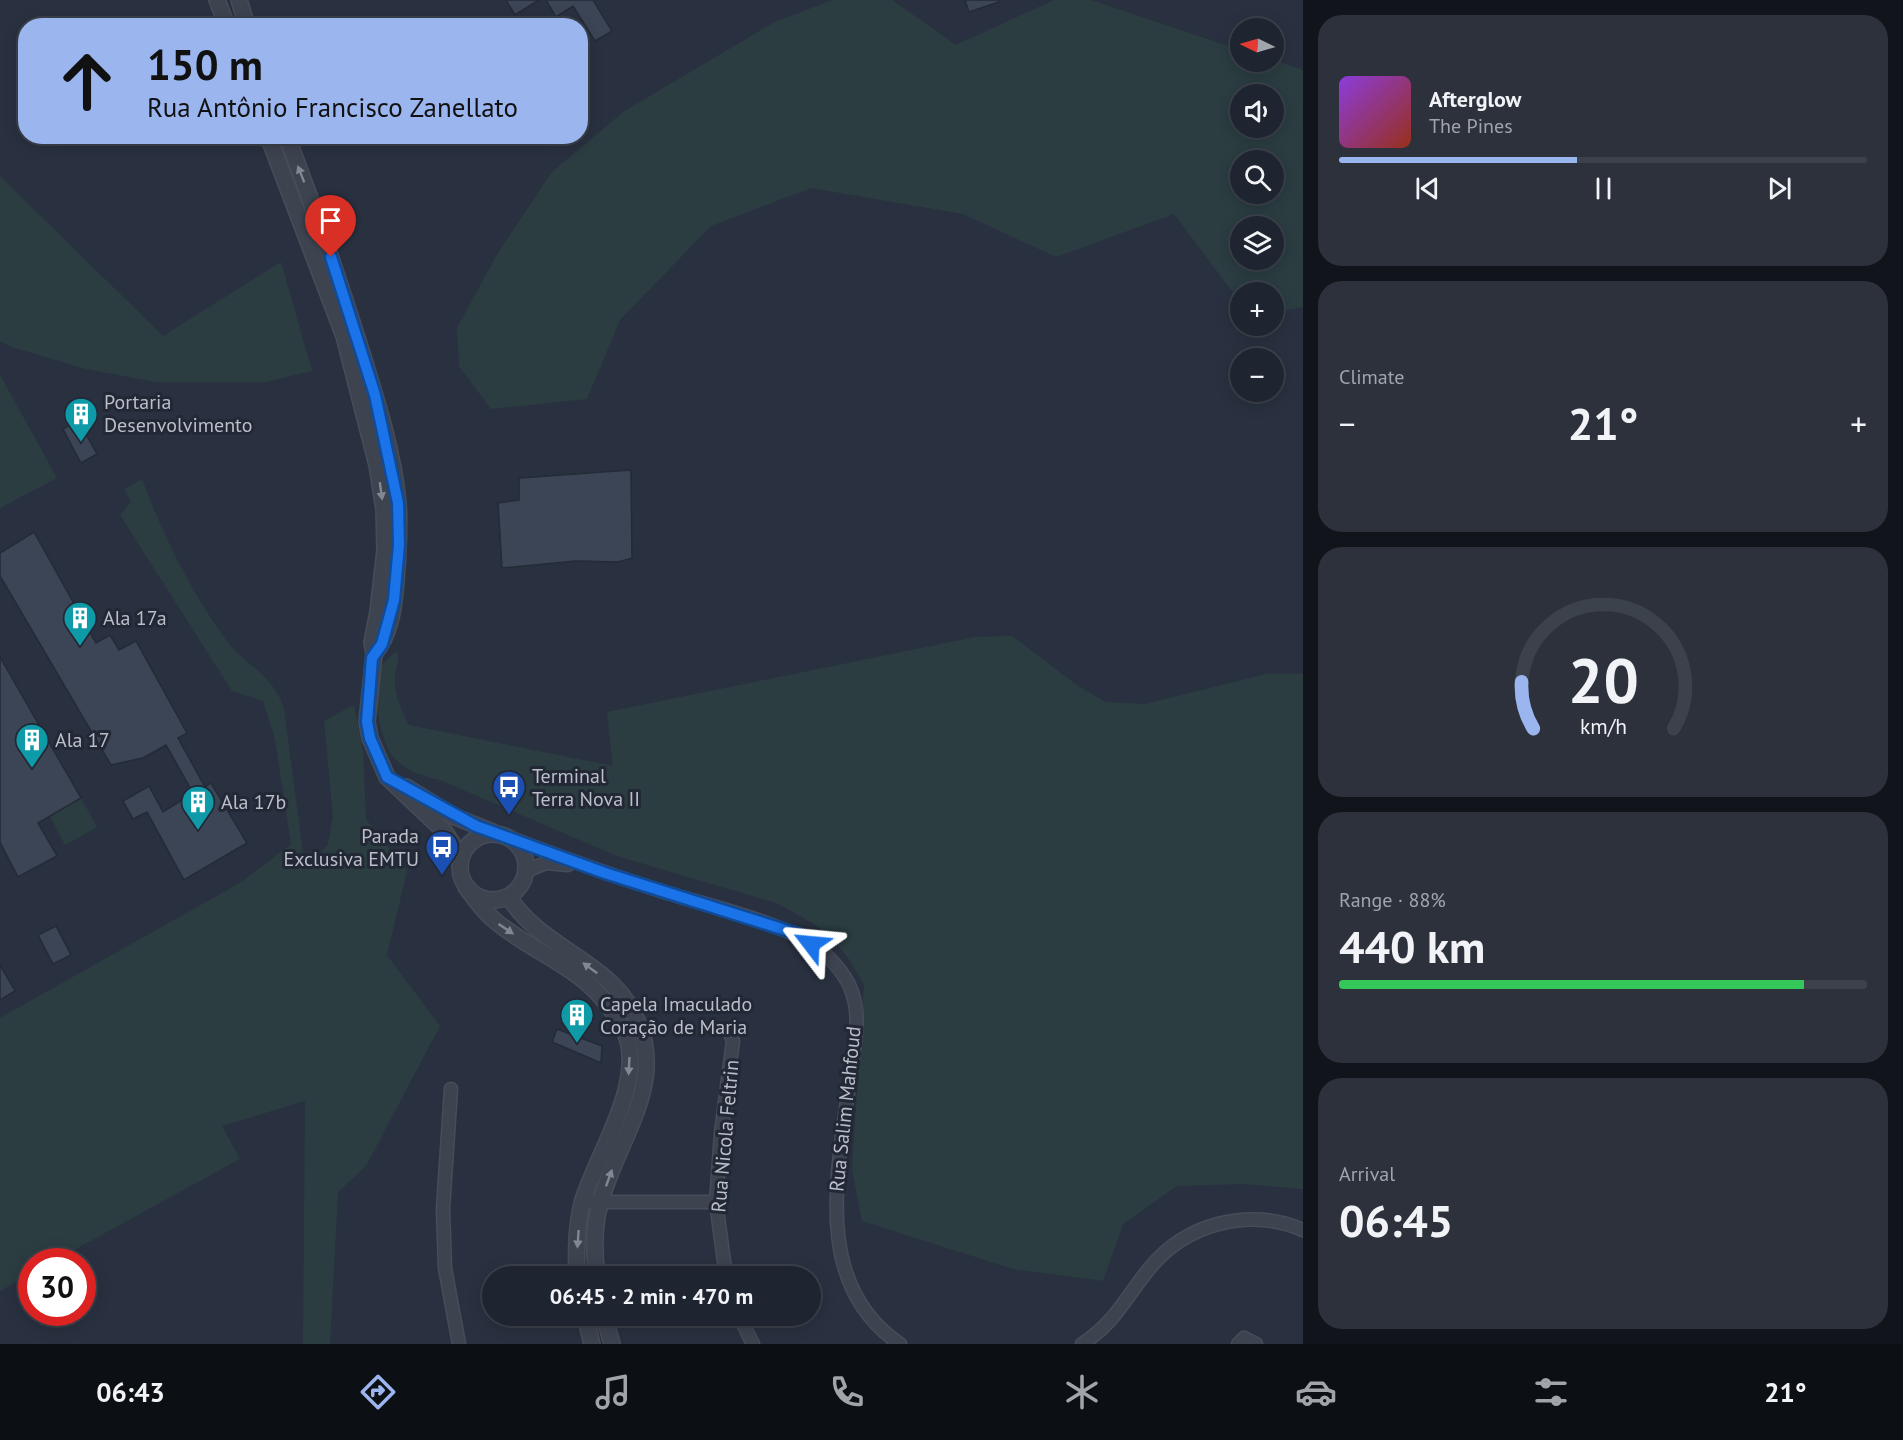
<!DOCTYPE html>
<meta charset="utf-8">
<style>
body{margin:0;font-family:"PT Sans",sans-serif;background:#2c313c;color:#f1f3f6;height:100vh;display:flex;flex-direction:column;font-size:22px;white-space:nowrap}
*{box-sizing:border-box;margin:0}
p{font-size:20px;color:#a1a5ab}
.icon{flex:none;width:33px;height:33px;fill:none;stroke:currentColor;stroke-width:2;stroke-linecap:round;stroke-linejoin:round}
.map{position:relative;flex:1;overflow:hidden}
.details{display:flex;flex-direction:column;gap:15px;padding:15px;background:#11141a;width:600px}
.details>*{flex:none}
.top-card{position:absolute;left:18px;top:18px;width:570px;height:126px;border-radius:24px;box-shadow:0 3px 15px #0003,0 0 0 2px #3c424c;background:#9bb5ef;color:#111;overflow:hidden}
.needle{width:39px;rotate:275deg}
.controls{position:absolute;left:1230px;top:18px;display:grid;gap:12px}
.controls a{display:grid;place-items:center;width:54px;height:54px;border-radius:50%;background:#1f2530;box-shadow:0 3px 15px #0003,0 0 0 2px #3c424c;font-size:30px}
.speed{position:absolute;left:18px;top:1248px;display:flex;gap:12px;font-size:30px;font-weight:700;text-align:center}
.speed>*{display:grid;place-content:center;width:78px;height:78px;border-radius:50%;background:#1f2530;box-shadow:0 3px 15px #0003,0 0 0 2px #3c424c;line-height:1}
.speed .limit{border:9px solid #d22;background:#fff;color:#111}
.pin{position:absolute;display:grid;place-items:center;width:51px;height:51px;color:#fff;margin:-62px -26px;border-radius:50% 50% 50% 0;rotate:-45deg;box-shadow:0 0 6px #0007}
.pin .icon{rotate:45deg}
.me{position:absolute;width:66px;margin:-33px;rotate:299deg;stroke-linejoin:round;filter:drop-shadow(0 0 4px #0008)}
.turn{display:flex;align-items:center;gap:21px;height:126px;padding:0 30px;font-size:27px}
.turn .icon{width:78px;height:78px;stroke-width:2.5}
.turn b{display:block;font-size:42px;line-height:51px}
.big{font-size:45px;font-weight:800;line-height:1.1}
.details .tile{flex:1;display:flex;flex-direction:column;justify-content:center;gap:9px;min-width:0;padding:0 21px;border-radius:24px;background:#2c313c}
.details .dial{align-items:center;gap:0}
.dial svg{height:156px;overflow:visible;fill:none;stroke:#3c424c;stroke-width:7;stroke-linecap:round;text-anchor:middle}
.dial text{fill:#f1f3f6;stroke:none}
.song{display:flex;align-items:center;gap:18px}
.cover{width:72px;height:72px;border-radius:9px;background:linear-gradient(135deg,hsl(270 70% 55%),hsl(10 70% 35%))}
.played{height:6px;border-radius:3px;background:linear-gradient(90deg,#9bb5ef 45%,#3c424c 45%)}
.keys{display:flex;justify-content:space-around;direction:ltr}
.heat{display:flex;justify-content:space-between;align-items:center;font-size:33px;direction:ltr}
.charge{height:9px;border-radius:4px;background:linear-gradient(90deg,#34c759 88%,#3c424c 0)}
.trip{position:absolute;left:482px;top:1266px;width:339px;height:60px;border-radius:30px;background:#1f2530;box-shadow:0 3px 15px #0003,0 0 0 2px #3c424c;font-weight:800;line-height:60px;text-align:center}
.tab-bar{display:flex;height:96px;justify-content:space-around;align-items:center;background:#0c0f13;color:#a1a5ab}
.tab-bar .icon{width:42px;height:42px}
.tab-bar .on{color:#9bb5ef}
.tab-bar b{font-size:27px;color:#f1f3f6}
main{display:flex;flex:1;min-height:0}
.map>svg:first-child{display:block}
.green{fill:#2b3d41;fill-rule:evenodd}
.building{fill:#3c4555;stroke:#242a37;stroke-width:1.5}
.lines{fill:none;stroke-linecap:round;stroke-linejoin:round}
.minor-casing{stroke:#474c59;stroke-width:15}
.tertiary-casing{stroke:#474c59;stroke-width:18}
.minor{stroke:#3d4450;stroke-width:12}
.tertiary{stroke:#3d4450;stroke-width:15}
.oneway{fill:#828893}
.route-casing{stroke:#114b97;stroke-width:15}
.route{stroke:#1a73e8;stroke-width:10}
.labels{text-anchor:middle;dominant-baseline:central;stroke-width:6;stroke-linejoin:round;paint-order:stroke}
.poi-label{font-size:20px;fill:#babfca;stroke:#222835;text-anchor:start}
.street-label{font-size:20px;fill:#babfca;stroke:#222835}
</style>
<main>
<div class="map">
<svg width="1303" height="1344" viewBox="0 0 1303 1344">
<rect width="100%" height="100%" fill="#293140"/>
<g class="green">
<path d="M832,0H892L956,45L1054,0H1091L1240,50V62L1274,60L1303,70V307L1274,313V292H1240V295L1231,290L1174,214L1056,257L963,214L811,188L711,226L620,320L587,399L491,409L459,366L457,328L496,256L551,173L623,112L773,23ZM1240,94H1274V128H1240ZM1240,160H1274V194H1240ZM1240,226H1274V260H1240Z"/>
<polygon points="0,176 163,336 281,262 312,371 265,382 156,382 86,369 15,348 0,341"/>
<polygon points="0,375 57,478 0,508"/>
<path d="M142,479C162,533 190,590 224,637C245,668 272,671 284,709L303,853L319,855L328,844L333,817L324,721L354,705L363,751L366,819L407,871L387,955L440,1026L366,1166L338,1192L330,1344H303L305,1101L222,1126L240,1159L54,1261L32,1262L31,1274L0,1291V1018L243,881L291,844L275,739L263,701L232,691L120,515L131,502L124,489Z"/>
<path d="M1012,636L1078,686L1106,702L1145,704L1266,674H1303V1189L1243,1184L1177,1186L1123,1224L1103,1281L1013,1269L862,1221L852,1170L864,985L851,962L832,938L811,922L776,903L617,856L440,780C422,776 408,772 394,758C379,742 370,683 383,664C386,659 393,655 397,651C400,660 396,667 395,675C393,693 401,709 409,725L613,766L607,712L975,637Z"/>
<polygon points="81,798 97,827 65,845 50,816"/>
</g>
<g class="building">
<polygon points="506,0 539,0 515,15"/>
<polygon points="546,0 593,0 612,31 595,41 573,6 556,17"/>
<polygon points="965,0 999,0 999,2 969,12"/>
<polygon points="78,420 97,454 81,463 63,429"/>
<polygon points="631,470 632,558 618,562 576,561 502,568 498,503 519,500 519,478"/>
<polygon points="34,532 96,643 110,635 119,650 136,641 187,733 178,738 205,787 211,783 247,843 184,880 147,812 133,819 123,801 149,786 163,812 193,793 166,745 143,758 111,765 0,576 0,553"/>
<polygon points="0,657 81,798 38,823 57,856 18,877 0,842"/>
<polygon points="56,926 71,955 53,964 38,935"/>
<polygon points="0,965 15,991 0,1000"/>
<polygon points="557,1029 602,1046 601,1063 552,1042"/>
</g>
<g class="lines">
<g class="minor-casing">
<g id="minor">
<path d="M511,838C561,857 610,875 661,891C708,906 790,923 825,954C838,966 850,981 854,999C860,1020 854,1049 851,1071C840,1163 808,1282 900,1344"/>
<polyline points="526,871 546,863 568,865"/>
<polyline points="451,1089 443,1209 445,1268 459,1344"/>
<polyline points="582,1202 716,1202"/>
<polyline points="726,1276 716,1202 721,1133 733,1041 730,1033"/>
<polyline points="739,1316 753,1344"/>
<path d="M1082,1344C1114,1324 1126,1297 1149,1269C1186,1223 1249,1207 1303,1230"/>
<polyline points="1238,1344 1244,1338 1256,1344"/>
</g>
</g>
<g class="tertiary-casing">
<g id="tertiary">
<polyline points="217,0 227,26"/>
<polyline points="239,0 247,26"/>
<polyline points="268,136 344,336 377,465 384,509 385,550 378,612 372,642 374,654 367,722 370,738 387,777 445,832 461,858"/>
<path d="M287,136C313,205 337,274 359,344C375,395 393,450 398,503C400,529 398,555 396,581C394,606 391,634 374,654"/>
<polyline points="406,787 453,816 493,832"/>
<circle cx="493" cy="867" r="33"/>
<path d="M466,887C476,900 485,914 499,924C531,950 575,966 602,998C611,1009 619,1019 625,1032C646,1082 598,1152 583,1200C576,1224 576,1252 577,1276"/>
<path d="M509,897C538,944 597,958 627,1002C676,1076 618,1134 600,1204C593,1228 594,1253 597,1276"/>
<polyline points="585,1316 592,1344"/>
<polyline points="604,1316 612,1344"/>
</g>
</g>
<use href="#minor" class="minor"/>
<use href="#tertiary" class="tertiary"/>
</g>
<defs><path id="oneway-solid" d="M-6-.8H1V-3.2L6.5 0L1 3.2V.8H-6Z" transform="scale(1.5)"/></defs>
<g class="oneway">
<use href="#oneway-solid" transform="translate(301 174) rotate(-111)"/>
<use href="#oneway-solid" transform="translate(381 491) rotate(82)"/>
<use href="#oneway-solid" transform="translate(506 929) rotate(34)"/>
<use href="#oneway-solid" transform="translate(590 968) rotate(-144)"/>
<use href="#oneway-solid" transform="translate(629 1066) rotate(93)"/>
<use href="#oneway-solid" transform="translate(609 1178) rotate(-70)"/>
<use href="#oneway-solid" transform="translate(578 1239) rotate(94)"/>
</g>
<g class="lines">
<g class="route-casing">
<polyline id="route" points="331,257 375,395 398,503 399,545 394,600 382,644 372,658 367,722 370,738 387,777 476,826 605,873 798,934 811,944"/>
</g>
<use href="#route" class="route"/>
</g>
<defs>
<g id="building-pin" transform="scale(1.725)"><path d="M0 17L-7.5 6A9.5 9.5 0 1 1 7.5 6Z" fill="#0f9aa8" stroke="#222835"/><path d="M-4-6H4V6H1V3H-1V6H-4ZM-2.5-4.3h1.7v1.8h-1.7ZM.8-4.3h1.7v1.8H.8ZM-2.5-1h1.7V.8h-1.7ZM.8-1h1.7V.8H.8Z" fill="#fff"/></g>
<g id="bus-pin" transform="scale(1.725)"><path d="M0 17L-7.5 6A9.5 9.5 0 1 1 7.5 6Z" fill="#1a4fb4" stroke="#222835"/><path d="M-5-6H5V4H4V6H2V4H-2V6H-4V4H-5ZM-3.5-4V0h7V-4ZM-3.5 1.2v1.5H-2V1.2ZM2 1.2v1.5H3.5V1.2Z" fill="#fff"/></g>
</defs>
<g fill-rule="evenodd">
<use href="#building-pin" x="81" y="414"/>
<use href="#building-pin" x="80" y="618"/>
<use href="#building-pin" x="32" y="740"/>
<use href="#bus-pin" x="509" y="787"/>
<use href="#building-pin" x="198" y="802"/>
<use href="#bus-pin" x="442" y="847"/>
<use href="#building-pin" x="577" y="1015"/>
</g>
<g class="labels">
<g class="poi-label">
<text x="104" y="402">Portaria<tspan x="104" dy="23">Desenvolvimento</tspan></text>
<text x="103" y="618">Ala 17a</text>
<text x="55" y="740">Ala 17</text>
<text x="532" y="776">Terminal<tspan x="532" dy="23">Terra Nova II</tspan></text>
<text x="221" y="802">Ala 17b</text>
<text x="419" y="836" text-anchor="end">Parada<tspan x="419" dy="23">Exclusiva EMTU</tspan></text>
<text x="600" y="1004">Capela Imaculado<tspan x="600" dy="23">Coração de Maria</tspan></text>
</g>
<g class="street-label">
<text transform="translate(845 1109) rotate(-84)">Rua Salim Mahfoud</text>
<text transform="translate(725 1136) rotate(-85)">Rua Nicola Feltrin</text>
</g>
</g>
</svg>
<div class="controls">
<a><svg class="needle" viewBox="-14 -14 28 28"><path d="M0-13l5 13h-10z" fill="#e53935"/><path d="M0 13l5-13h-10z" fill="#a1a5ab"/></svg></a>
<a><svg class="icon" aria-label="sound" viewBox="0 0 24 24"><path d="M4 9h4l5-4v14l-5-4H4zM17 9q2 3 0 6"/></svg></a>
<a><svg class="icon" aria-label="search" viewBox="0 0 24 24"><circle cx="10" cy="10" r="6"/><path d="M15 15l6 6"/></svg></a>
<a><svg class="icon" aria-label="layers" viewBox="0 0 24 24"><path d="M12 4l9 5-9 5-9-5zM3 14l9 5 9-5"/></svg></a>
<a>+</a>
<a>−</a>
</div>
<div class="speed"><div class="limit">30</div></div>
<div class="pin" style="left:331px;top:257px;background:#d93025"><svg class="icon" aria-label="arrive" viewBox="0 0 24 24"><path d="M6 21V4h12l-3 4 3 4H6"/></svg></div>
<svg class="me" style="left:811px;top:944px" viewBox="-20 -20 40 40"><path d="M0-17L14 15 0 8-14 15z" fill="#1a73e8" stroke="#fff" stroke-width="4"/></svg>
<div class="trip">06:45 · 2 min · 470 m</div>
<div class="top-card">
<div class="turn"><svg class="icon" aria-label="ahead" viewBox="0 0 24 24"><path d="M12 20V5M6 11l6-6 6 6"/></svg><div><b>150 m</b>Rua Antônio Francisco Zanellato</div></div>
</div>
</div>
<section class="details">
<div class="tile">
<div class="song"><i class="cover"></i><div><b>Afterglow</b><p>The Pines</p></div></div>
<div class="played"></div>
<div class="keys"><svg class="icon" aria-label="previous" viewBox="0 0 24 24"><path d="M18 5L8 12l10 7zM5 5v14"/></svg><svg class="icon" aria-label="pause" viewBox="0 0 24 24"><path d="M8 5v14M16 5v14"/></svg><svg class="icon" aria-label="next" viewBox="0 0 24 24"><path d="M6 5l10 7-10 7zM19 5v14"/></svg></div>
</div>
<div class="tile"><p>Climate</p>
<div class="heat"><a>−</a><b class="big">21°</b><a>+</a></div>
</div>
<div class="tile dial"><svg viewBox="0 0 100 80">
<path d="M14 69A42 42 0 1 1 86 69"/>
<path d="M14 69A42 42 0 0 1 8 45" stroke="#9bb5ef"/>
<text x="50" y="56" font-size="32" font-weight="700">20</text>
<text x="50" y="72" font-size="11">km/h</text>
</svg></div>
<div class="tile"><p>Range · 88%</p><b class="big">440 km</b><div class="charge"></div></div>
<div class="tile"><p>Arrival</p><b class="big">06:45</b></div>
</section>
</main>
<nav class="tab-bar">
<b>06:43</b>
<svg class="icon on" aria-label="directions" viewBox="0 0 24 24"><path d="M12 3l9 9-9 9-9-9zM9 14v-3h6M13 9l2 2-2 2"/></svg>
<svg class="icon" aria-label="music" viewBox="0 0 24 24"><path d="M9 18V5l10-2v13"/><circle cx="6" cy="18" r="3"/><circle cx="16" cy="16" r="3"/></svg>
<svg class="icon" aria-label="phone" viewBox="0 0 24 24"><path d="M5 4h4l2 5-3 2q2 4 5 5l2-3 5 2v4C11 20 4 13 5 4z"/></svg>
<svg class="icon" aria-label="climate" viewBox="0 0 24 24"><path d="M12 3v18M4 7l16 10M4 17L20 7"/></svg>
<svg class="icon" aria-label="car" viewBox="0 0 24 24"><path d="M5 17H2v-5l4-1 3-4h7l3 4 3 1v5h-3M9 17h6M6 11h13"/><circle cx="7" cy="17" r="2"/><circle cx="17" cy="17" r="2"/></svg>
<svg class="icon" aria-label="filters" viewBox="0 0 24 24"><path d="M4 7h16M4 17h16"/><circle cx="9" cy="7" r="2"/><circle cx="15" cy="17" r="2"/></svg>
<b>21°</b>
</nav>
